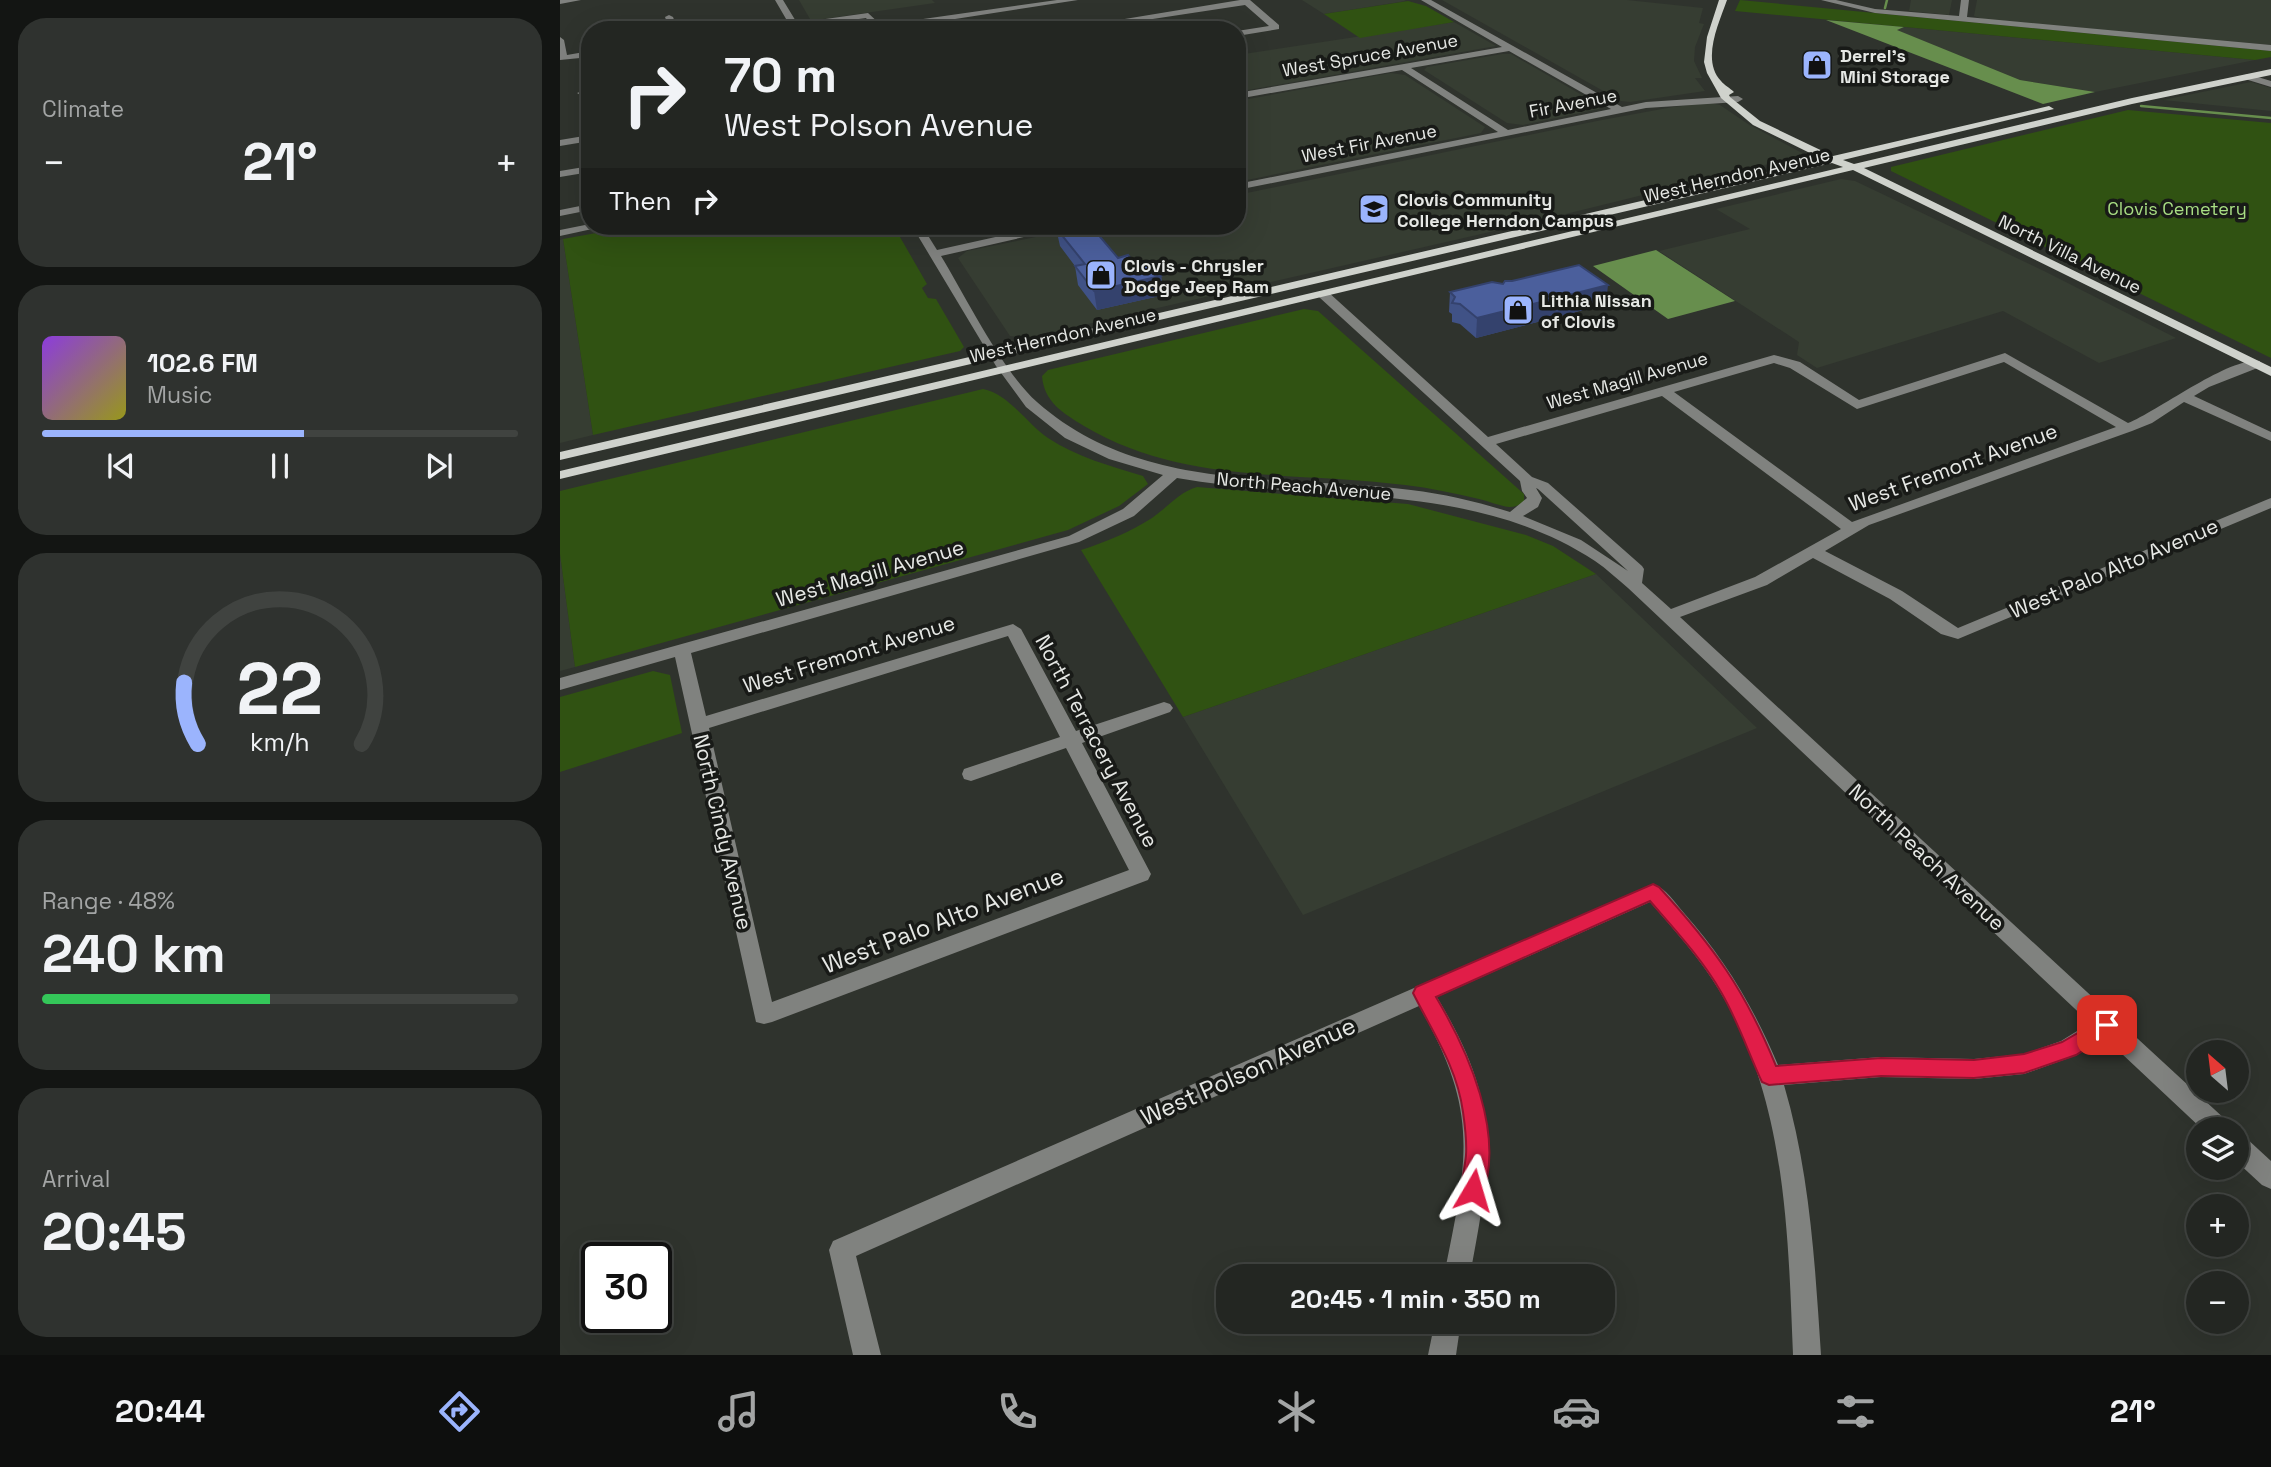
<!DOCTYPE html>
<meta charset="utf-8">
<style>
body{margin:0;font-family:"Space Grotesk",sans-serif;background:#2f322f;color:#f1f3f6;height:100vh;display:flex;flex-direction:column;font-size:26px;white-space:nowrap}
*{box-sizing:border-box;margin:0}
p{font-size:23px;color:#a3a5a5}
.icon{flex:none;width:38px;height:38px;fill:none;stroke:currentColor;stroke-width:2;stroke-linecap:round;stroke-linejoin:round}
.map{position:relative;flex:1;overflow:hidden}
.sheet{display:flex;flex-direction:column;gap:18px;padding:18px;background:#131513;width:560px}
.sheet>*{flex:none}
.banner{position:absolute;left:21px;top:21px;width:665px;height:214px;border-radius:28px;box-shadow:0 7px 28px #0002,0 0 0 2px #404340;background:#232622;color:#f1f3f6;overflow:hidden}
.needle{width:46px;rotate:332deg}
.controls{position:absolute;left:1626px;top:1040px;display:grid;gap:14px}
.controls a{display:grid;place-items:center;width:63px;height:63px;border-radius:50%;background:#232622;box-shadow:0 7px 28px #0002,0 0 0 2px #404340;font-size:35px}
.speed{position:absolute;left:21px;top:1242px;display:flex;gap:14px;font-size:35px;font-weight:700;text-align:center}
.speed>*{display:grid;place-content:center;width:91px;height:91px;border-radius:50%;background:#232622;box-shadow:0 7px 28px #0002,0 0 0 2px #404340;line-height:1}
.speed .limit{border:4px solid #111;border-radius:10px;background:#fff;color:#111}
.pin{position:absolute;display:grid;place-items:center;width:60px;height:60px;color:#fff;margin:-30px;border-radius:14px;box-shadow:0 4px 10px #0006}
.me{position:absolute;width:77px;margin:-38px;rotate:7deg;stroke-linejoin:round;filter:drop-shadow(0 0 5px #0008)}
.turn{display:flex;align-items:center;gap:24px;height:147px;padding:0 28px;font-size:32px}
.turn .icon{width:91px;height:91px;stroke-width:2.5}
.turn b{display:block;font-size:49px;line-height:60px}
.then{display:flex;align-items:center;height:66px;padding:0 28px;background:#0003;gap:14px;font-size:26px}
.big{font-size:52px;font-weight:700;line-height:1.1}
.sheet .widget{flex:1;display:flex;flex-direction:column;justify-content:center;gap:10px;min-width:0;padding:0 24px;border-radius:28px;background:#2f322f}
.sheet .dial{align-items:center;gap:0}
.dial svg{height:182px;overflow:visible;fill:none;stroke:#404340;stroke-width:7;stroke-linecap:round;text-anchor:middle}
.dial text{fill:#f1f3f6;stroke:none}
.song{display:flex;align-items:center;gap:21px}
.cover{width:84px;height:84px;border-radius:10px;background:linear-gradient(135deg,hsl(270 70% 55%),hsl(60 70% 35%))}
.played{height:7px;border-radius:4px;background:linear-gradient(90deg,#9bb4fd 55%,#404340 55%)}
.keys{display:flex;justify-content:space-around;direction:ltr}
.heat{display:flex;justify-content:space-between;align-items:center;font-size:38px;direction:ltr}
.charge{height:10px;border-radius:5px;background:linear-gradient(90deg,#34c759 48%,#404340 0)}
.trip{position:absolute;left:656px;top:1264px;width:399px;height:70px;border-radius:28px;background:#232622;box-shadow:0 7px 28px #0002,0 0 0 2px #404340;font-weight:700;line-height:70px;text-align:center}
.dock{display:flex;height:112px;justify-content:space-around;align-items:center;background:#0e0f0e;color:#a3a5a5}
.dock .icon{width:49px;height:49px}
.dock .on{color:#9bb4fd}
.dock b{font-size:32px;color:#f1f3f6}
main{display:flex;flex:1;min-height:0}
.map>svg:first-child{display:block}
.built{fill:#363d32}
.green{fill:#305212}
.water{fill:#678e4d}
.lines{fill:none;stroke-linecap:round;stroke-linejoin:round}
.stream{stroke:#678e4d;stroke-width:2.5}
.minor{fill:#80827f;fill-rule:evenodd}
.major{fill:#cfd2cc;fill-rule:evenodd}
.wall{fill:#405286}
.shaded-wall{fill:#34426d}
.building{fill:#4b5f9c;stroke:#34426d;stroke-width:2}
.route{fill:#e11d48;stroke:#92132f;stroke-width:2}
.labels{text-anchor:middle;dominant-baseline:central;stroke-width:7;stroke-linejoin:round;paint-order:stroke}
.far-street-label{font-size:18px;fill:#e6e8e5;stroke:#181a17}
.far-poi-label{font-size:18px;font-weight:bold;fill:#e6e8e5;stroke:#181a17;text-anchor:start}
.far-park-label{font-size:18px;fill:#a9df84;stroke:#181a17}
.street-label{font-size:21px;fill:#e6e8e5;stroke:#181a17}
.near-street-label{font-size:24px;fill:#e6e8e5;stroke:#181a17}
</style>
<main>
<section class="sheet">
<div class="widget"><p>Climate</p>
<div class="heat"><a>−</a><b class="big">21°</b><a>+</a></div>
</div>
<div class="widget">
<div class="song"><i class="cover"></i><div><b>102.6 FM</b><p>Music</p></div></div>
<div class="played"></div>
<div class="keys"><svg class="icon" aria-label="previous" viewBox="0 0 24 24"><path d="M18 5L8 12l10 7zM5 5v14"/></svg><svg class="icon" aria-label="pause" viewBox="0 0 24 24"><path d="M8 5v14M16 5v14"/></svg><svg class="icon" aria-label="next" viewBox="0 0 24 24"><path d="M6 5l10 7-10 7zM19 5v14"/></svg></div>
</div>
<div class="widget dial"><svg viewBox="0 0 100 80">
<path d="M14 69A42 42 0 1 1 86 69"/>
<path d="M14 69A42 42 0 0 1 8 42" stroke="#9bb4fd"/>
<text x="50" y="56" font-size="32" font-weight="700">22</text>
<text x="50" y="72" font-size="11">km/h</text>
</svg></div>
<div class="widget"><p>Range · 48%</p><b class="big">240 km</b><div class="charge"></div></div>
<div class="widget"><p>Arrival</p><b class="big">20:45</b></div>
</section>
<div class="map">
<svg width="1711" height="1355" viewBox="0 0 1711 1355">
<rect width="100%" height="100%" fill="#2f332d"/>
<g class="built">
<polygon points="239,0 372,0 375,3 256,20 250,19"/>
<polygon points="742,0 844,0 846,1 764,14"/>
<polygon points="882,0 1067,0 1143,8 1139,23 1144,24 1135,47 1134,61 1142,78 1135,78 1145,91 1070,102 1061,101"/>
<polygon points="1351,0 1392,0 1389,15 1349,11"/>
<polygon points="1417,0 1711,0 1711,45 1422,19 1414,16"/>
<polygon points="894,22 936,46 677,92 677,55"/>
<polygon points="1344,27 1695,60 1535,92 1460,80 1336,30"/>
<polygon points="942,54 951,54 1041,106 1039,109 963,125 947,123 864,70 867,67"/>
<polygon points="831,73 845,75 925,127 921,133 677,182 677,101"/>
<polygon points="1691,82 1711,88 1711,111 1603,100"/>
<polygon points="1150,103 1160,105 1188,124 1242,153 1241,156 969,223 467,338 450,336 398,258 407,251 531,226 677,226 677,195 1042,120 1113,107"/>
<polygon points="1281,179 1295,181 1486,272 1616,338 1539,363 1443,311 1257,368 1237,355 1239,342 1099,251 1190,229 1156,209"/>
<polygon points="3,239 33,435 0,443 0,240"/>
<polygon points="0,554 15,667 0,671"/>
<polygon points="1036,574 1197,728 743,915 623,717"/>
</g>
<g class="green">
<polygon points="1180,0 1711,51 1711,57 1695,60 1175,11"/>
<polygon points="848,1 866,6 894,22 800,38 764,14"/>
<polygon points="1568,110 1711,123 1711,358 1331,171 1331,167"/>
<polygon points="75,226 329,226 327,228 332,236 340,237 367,284 362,288 368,298 376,299 404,347 400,351 33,435 3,239"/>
<path d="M744,309L758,311L964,494V502C959,505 955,507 949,507C939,506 929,501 919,499C894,493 870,488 845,485C736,471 623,485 524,426C503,413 484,402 482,376L488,370Z"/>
<path d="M423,389C449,394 467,424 488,438C517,457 550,466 583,476L588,484L559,506L508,530L15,667L0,554V491Z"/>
<path d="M637,487L848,504L966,535L993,546L1036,574L623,717L521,550C546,542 570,532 592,518C608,507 619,492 637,487Z"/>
<polygon points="93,671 110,675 122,733 0,772 0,697"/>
</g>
<g class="water">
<polygon points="1266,20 1344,27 1337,30 1460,80 1535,92 1483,104"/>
<polygon points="1096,250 1175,301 1108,319 1033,266"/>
</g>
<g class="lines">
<g class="stream">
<polyline points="1325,8 1327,0"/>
<polyline points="1581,106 1711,118"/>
</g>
<g class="minor">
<polygon points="0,0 21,0 0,4"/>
<polygon points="215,0 223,0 237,23 308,13 321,25 497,0 518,0 324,30 315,30 306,18 240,27 241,30 200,30 229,24"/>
<polygon points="680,0 690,0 719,25 719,29 677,36 677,31 709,26 685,5 520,30 498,30"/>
<path d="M861,0H871L1062,107L1086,102L1178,96L1183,99L1178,102L1086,108L677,190V184L938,132L842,70L677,99V93L942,47ZM949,51L1051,109L948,130L851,68Z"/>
<polygon points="1261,0 1276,0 1315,9 1399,16 1401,0 1409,0 1407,17 1711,45 1711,51 1315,13"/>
<polygon points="109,15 113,17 118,30 110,30 105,17"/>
<polygon points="0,37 4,40 7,55 30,51 30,57 0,60"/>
<polygon points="1688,74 1711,81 1711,87 1685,79 1685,75"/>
<polygon points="30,88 30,94 22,96 17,93"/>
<polygon points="30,135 30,141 0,146 0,140"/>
<polygon points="30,166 30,172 0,177 0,171"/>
<polygon points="30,204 30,210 0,216 0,210"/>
<polygon points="30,224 46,226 0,236 0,230"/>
<path d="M352,226H362L377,250L485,226H504L499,229L381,256C406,297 442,371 477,402C581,494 723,474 851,490C885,494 918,502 950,512L967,498L962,491L960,481L759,297V291H767L928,437L1214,355L1240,362L1299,400L1445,353L1568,423C1598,411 1670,356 1700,361V367L1649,387L1634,396L1711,432V441L1624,402L1592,423L1572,431L1309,525L1265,551L1342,591L1398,628L1706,500L1711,498V508L1398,639L1381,634L1330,599L1253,558L1207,585L1120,617L1667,1121L1671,1129H1642L1545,1038L1517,1055L1464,1074L1414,1079L1321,1077L1224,1085C1250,1173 1255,1264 1261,1355H1233C1228,1231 1226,1099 1159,990C1140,958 1114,930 1090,902L877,997C943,1108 932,1155 910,1276H884C907,1160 921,1114 859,1006L296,1256L321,1355H293L269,1250L273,1241L1093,884C1106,888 1115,903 1124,913C1165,959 1194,1008 1218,1065L1321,1057L1414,1059L1464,1054L1501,1041L1530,1023L1068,588C1057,579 1047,569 1035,561C910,479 758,503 617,478L574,516L519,542L131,653L146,716L453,624L461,629L516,731L604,702L610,704L613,708L610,712L522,743L591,874L588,880L212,1022L204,1024L196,1022L115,657L0,690V678L509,536L563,509L603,475L549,459L505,438L466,407L436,366ZM1444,362L1556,427L1292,522L1114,392L1214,363L1230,368L1297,409ZM1102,396L1281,529L1195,577L1111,609L1082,583L1084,569L1082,566L988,483L972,477L936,444ZM976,488L978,489L1068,571L1021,540L963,516L978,507L982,498ZM448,636L500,737L404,769L402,774L404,779L411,781L506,748L569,870L212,1002L149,728Z"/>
<polygon points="1676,1134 1685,1137 1711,1161 1711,1189 1702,1185 1676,1161"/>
<polygon points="875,1321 901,1321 896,1355 868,1355"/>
</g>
<path class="major" d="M1159,0H1167C1159,23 1141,60 1161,81C1164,85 1170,88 1174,92L1169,95L1170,97L1200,121L1273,156L1489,106L1494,109L1283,160L1294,164L1572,98L1711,69V75L1572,104L1304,168L1711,367V376L1293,170L0,479V471L1283,167L1272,163L0,460V452L1262,159L1193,125L1161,98L1147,73L1144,62L1147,37Z"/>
</g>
<g class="wall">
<polygon points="496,228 558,258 601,276 604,295 537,310 518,285 515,266 500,246"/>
<polygon points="943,284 1046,304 916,338 900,324 892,322 892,314 889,312 890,292"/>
</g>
<g class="shaded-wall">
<polygon points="601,276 604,295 537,310 534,291"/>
<polygon points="1048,285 1046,304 916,338 917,318"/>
</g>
<g class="building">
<polygon points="507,226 531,226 558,258 568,255 577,266 590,263 601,276 534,291 515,266 525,264 496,228"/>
<polygon points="1019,265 1048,285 917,318 900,304 892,303 895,297 890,292 932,282 943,284 945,281 952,281"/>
</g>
<path class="route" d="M1093,884L1099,887C1154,947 1185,990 1216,1066L1321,1058L1414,1060L1464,1054L1502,1042L1547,1016L1554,1018L1557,1025L1554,1031L1516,1055L1464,1073L1414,1078L1321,1076L1209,1085L1202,1082C1188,1052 1178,1021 1161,992C1142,959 1115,930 1090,901L876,997C907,1049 947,1136 921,1198L913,1201L905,1198C899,1184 905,1169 906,1155C907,1141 905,1126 903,1112C897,1067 873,1033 853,993L856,987Z"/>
<defs>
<g id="shop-square" transform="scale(1.575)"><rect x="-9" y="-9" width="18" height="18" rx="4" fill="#9bb4fd" stroke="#181a17"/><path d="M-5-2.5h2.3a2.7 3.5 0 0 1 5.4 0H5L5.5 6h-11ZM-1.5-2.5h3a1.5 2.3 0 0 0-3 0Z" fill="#111"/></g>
<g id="university-square" transform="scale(1.575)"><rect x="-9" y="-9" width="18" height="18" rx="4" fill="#9bb4fd" stroke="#181a17"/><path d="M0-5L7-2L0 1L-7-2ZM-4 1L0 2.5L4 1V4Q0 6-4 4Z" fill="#111"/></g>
</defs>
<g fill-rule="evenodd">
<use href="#shop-square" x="1257" y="65"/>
<use href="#university-square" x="814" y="209"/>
<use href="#shop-square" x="541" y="275"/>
<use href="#shop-square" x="958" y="310"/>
</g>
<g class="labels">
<g class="far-street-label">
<text transform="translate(810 55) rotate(-10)">West Spruce Avenue</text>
<text transform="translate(1013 103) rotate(-11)">Fir Avenue</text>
<text transform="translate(809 143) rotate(-11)">West Fir Avenue</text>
<text transform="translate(1177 175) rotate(-13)">West Herndon Avenue</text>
<text transform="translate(1510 254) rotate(26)">North Villa Avenue</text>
<text transform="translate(503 335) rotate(-13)">West Herndon Avenue</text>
<text transform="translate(1067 380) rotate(-16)">West Magill Avenue</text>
<text transform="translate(744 486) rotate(5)">North Peach Avenue</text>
</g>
<g class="far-poi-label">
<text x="1280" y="55">Derrel's<tspan x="1280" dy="21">Mini Storage</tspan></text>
<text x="837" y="199">Clovis Community<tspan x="837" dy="21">College Herndon Campus</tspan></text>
<text x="564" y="265">Clovis - Chrysler<tspan x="564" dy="21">Dodge Jeep Ram</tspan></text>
<text x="981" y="300">Lithia Nissan<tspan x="981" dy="21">of Clovis</tspan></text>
</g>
<g class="far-park-label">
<text x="1617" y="208">Clovis Cemetery</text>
</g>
<g class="street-label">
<text transform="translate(1393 467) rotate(-20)">West Fremont Avenue</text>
<text transform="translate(1554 568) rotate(-23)">West Palo Alto Avenue</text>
<text transform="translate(310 573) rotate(-16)">West Magill Avenue</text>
<text transform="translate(289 654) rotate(-17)">West Fremont Avenue</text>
<text transform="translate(537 741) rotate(62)">North Terracery Avenue</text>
<text transform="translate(163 832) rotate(77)">North Cindy Avenue</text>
<text transform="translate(1367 857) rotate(43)">North Peach Avenue</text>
</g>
<g class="near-street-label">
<text transform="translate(383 920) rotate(-21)">West Palo Alto Avenue</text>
<text transform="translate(688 1071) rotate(-24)">West Polson Avenue</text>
</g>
</g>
</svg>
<div class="controls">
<a><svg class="needle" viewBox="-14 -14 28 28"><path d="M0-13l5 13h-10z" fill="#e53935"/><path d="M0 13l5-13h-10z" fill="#a3a5a5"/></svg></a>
<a><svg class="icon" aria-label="layers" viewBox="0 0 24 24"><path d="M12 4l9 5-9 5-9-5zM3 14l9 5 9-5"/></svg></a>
<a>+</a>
<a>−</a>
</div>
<div class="speed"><div class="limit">30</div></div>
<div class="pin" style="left:1547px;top:1025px;background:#d93025"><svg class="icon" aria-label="arrive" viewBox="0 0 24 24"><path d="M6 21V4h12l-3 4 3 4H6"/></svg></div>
<svg class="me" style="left:913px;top:1190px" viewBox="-20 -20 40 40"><path d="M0-17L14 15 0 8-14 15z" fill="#e11d48" stroke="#fff" stroke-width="4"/></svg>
<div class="trip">20:45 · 1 min · 350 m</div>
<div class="banner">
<div class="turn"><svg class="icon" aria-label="right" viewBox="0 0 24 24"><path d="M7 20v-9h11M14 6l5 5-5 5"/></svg><div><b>70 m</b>West Polson Avenue</div></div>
<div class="then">Then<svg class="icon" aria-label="right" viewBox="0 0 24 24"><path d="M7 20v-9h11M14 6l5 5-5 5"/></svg></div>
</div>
</div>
</main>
<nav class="dock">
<b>20:44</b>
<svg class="icon on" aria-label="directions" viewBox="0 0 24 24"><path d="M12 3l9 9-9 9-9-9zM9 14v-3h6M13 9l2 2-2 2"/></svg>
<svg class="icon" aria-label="music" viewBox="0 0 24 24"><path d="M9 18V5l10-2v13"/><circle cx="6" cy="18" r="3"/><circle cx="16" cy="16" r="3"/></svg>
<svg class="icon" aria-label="phone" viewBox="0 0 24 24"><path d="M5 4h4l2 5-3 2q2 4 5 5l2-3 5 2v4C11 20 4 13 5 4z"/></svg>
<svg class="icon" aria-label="climate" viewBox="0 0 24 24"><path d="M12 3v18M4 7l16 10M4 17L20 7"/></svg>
<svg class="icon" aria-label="car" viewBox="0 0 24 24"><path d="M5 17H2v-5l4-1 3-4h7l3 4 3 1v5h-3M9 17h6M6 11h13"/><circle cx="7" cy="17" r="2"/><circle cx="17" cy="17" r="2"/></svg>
<svg class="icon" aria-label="filters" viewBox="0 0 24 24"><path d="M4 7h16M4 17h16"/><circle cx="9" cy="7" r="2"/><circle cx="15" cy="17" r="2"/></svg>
<b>21°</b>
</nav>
